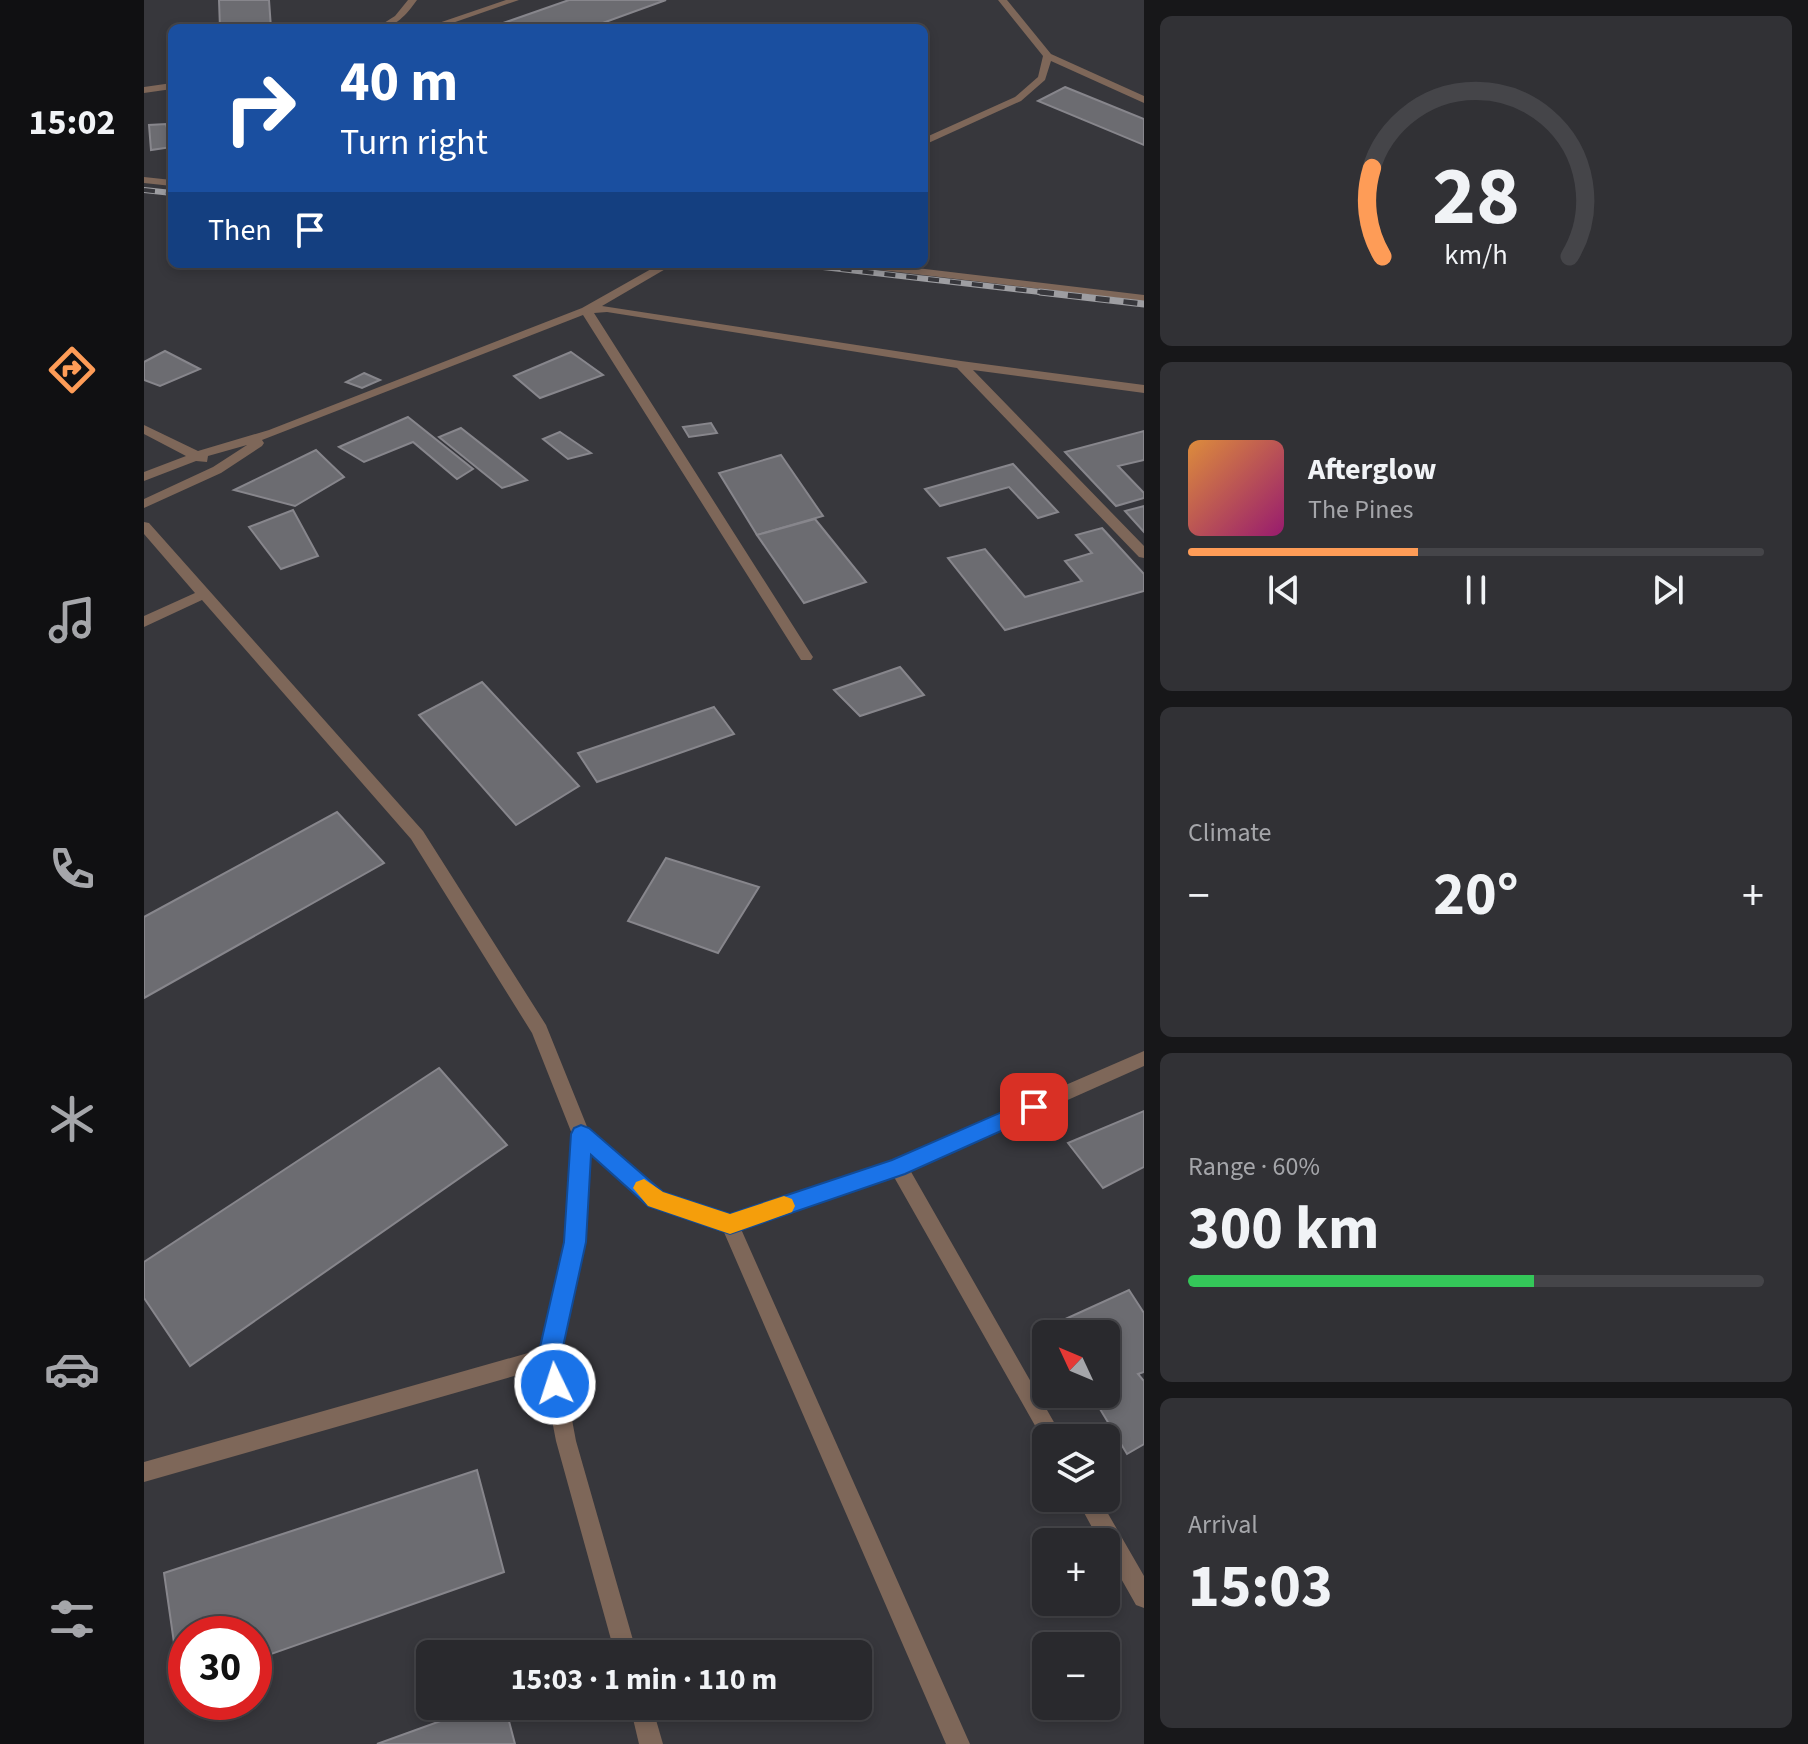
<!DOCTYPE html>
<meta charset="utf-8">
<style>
body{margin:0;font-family:"Source Sans 3",sans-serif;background:#313135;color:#f1f3f6;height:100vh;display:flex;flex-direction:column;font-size:30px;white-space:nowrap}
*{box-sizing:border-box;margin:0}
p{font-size:26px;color:#a5a6aa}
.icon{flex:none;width:44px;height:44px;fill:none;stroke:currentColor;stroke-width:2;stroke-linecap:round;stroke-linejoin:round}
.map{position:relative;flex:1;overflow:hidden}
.details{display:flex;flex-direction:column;gap:16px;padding:16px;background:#171719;width:664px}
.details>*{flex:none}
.banner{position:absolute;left:24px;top:24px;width:760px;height:244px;border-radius:12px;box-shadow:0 4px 12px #0003,0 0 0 2px #454549;background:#1a4fa0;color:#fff;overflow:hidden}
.needle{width:52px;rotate:314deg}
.fabs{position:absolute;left:888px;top:1320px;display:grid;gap:16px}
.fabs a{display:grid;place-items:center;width:88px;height:88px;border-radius:12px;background:#29292d;box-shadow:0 4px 12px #0003,0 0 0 2px #454549;font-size:40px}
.speed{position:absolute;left:24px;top:1616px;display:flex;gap:16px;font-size:40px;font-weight:700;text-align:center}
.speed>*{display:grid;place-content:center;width:104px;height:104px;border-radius:50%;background:#29292d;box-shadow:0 4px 12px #0003,0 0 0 2px #454549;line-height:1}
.speed .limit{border:12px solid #d22;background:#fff;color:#111}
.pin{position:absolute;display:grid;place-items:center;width:68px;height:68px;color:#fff;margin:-34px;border-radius:16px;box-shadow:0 4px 12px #0006}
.me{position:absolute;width:88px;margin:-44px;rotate:356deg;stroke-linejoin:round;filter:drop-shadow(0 0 6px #0008)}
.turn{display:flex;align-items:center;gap:28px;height:168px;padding:0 40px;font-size:36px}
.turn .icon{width:104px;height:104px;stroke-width:2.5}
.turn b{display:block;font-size:56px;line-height:68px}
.then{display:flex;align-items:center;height:76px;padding:0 40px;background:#0003;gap:16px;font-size:30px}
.big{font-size:60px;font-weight:700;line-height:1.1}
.details .card{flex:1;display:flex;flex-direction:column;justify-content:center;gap:12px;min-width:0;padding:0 28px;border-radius:12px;background:#313135}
.details .dial{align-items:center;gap:0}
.dial svg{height:208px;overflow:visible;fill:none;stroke:#454549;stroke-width:7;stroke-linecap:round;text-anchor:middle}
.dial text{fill:#f1f3f6;stroke:none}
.song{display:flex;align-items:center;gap:24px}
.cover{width:96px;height:96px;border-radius:12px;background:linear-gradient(135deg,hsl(30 70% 55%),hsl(320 70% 35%))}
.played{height:8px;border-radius:4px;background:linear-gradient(90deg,#fe9c57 40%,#454549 40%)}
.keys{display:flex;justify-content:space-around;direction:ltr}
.heat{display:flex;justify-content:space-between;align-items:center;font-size:44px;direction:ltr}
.charge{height:12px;border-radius:6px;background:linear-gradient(90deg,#34c759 60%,#454549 0)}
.trip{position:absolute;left:272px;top:1640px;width:456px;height:80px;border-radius:12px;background:#29292d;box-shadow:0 4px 12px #0003,0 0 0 2px #454549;font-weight:700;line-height:80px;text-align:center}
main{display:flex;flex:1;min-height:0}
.tab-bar{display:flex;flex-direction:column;width:144px;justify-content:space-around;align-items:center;background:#101012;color:#a5a6aa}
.tab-bar .icon{width:56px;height:56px}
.tab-bar .active{color:#fe9c57}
.tab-bar b{font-size:36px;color:#f1f3f6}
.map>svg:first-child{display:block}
.building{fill:#6c6c71;stroke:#87868c;stroke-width:2}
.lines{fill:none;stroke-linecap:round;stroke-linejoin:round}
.minor{fill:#7e6759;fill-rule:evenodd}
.rail-far1-casing{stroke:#9e9ea2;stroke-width:6}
.rail-casing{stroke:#9e9ea2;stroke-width:7}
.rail-far1{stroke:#37373c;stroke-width:4;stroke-dasharray:11;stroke-linecap:butt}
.rail{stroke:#37373c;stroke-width:5;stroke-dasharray:14;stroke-linecap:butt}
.route{fill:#1a73e8;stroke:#114b97;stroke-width:2}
.slow{fill:#f59e0b}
</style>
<main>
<nav class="tab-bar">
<b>15:02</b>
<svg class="icon active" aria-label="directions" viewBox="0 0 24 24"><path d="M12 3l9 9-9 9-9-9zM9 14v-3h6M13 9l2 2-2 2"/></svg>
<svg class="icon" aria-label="music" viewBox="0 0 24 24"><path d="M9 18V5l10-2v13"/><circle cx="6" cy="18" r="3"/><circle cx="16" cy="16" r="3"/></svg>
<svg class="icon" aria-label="phone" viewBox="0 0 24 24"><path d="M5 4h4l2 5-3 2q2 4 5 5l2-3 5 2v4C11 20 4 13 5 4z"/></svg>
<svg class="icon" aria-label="climate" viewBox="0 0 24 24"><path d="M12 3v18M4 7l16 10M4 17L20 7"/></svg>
<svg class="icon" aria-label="car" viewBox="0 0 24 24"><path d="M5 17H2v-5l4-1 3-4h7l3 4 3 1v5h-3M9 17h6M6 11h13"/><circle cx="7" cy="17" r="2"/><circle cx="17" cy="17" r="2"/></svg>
<svg class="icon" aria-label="filters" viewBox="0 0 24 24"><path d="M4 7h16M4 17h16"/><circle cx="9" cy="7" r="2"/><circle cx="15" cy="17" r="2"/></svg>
</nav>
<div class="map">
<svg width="1000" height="1744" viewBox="0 0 1000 1744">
<rect width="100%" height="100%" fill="#37373c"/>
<g class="building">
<polygon points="75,0 125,0 127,28 76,28"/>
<polygon points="425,0 522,0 445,28 345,28"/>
<polygon points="921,87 1000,119 1000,145 894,101"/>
<polygon points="22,124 28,147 7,150 5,125"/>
<polygon points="21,351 56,369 16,386 0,380 0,362"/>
<polygon points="427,352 459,375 396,398 370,376"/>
<polygon points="220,373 236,380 218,388 202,382"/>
<polygon points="264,417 329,469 313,479 269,442 220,462 195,447"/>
<polygon points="567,423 573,433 545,437 539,427"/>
<polygon points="317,428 383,480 358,488 295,437"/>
<polygon points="1000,431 1000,460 974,466 1000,493 1000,498 972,506 921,452"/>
<polygon points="416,432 447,453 424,459 399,439"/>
<polygon points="172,450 200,477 151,506 90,490"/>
<polygon points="637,455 679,516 613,535 575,473"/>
<polygon points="869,464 914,512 894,518 865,487 796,506 781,489"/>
<polygon points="1000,506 1000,532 981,511"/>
<polygon points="149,510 174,556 137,569 105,527"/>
<polygon points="671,519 722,582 660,603 613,535"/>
<polygon points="958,528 1000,574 1000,591 861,630 804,558 841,549 881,597 938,581 921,561 948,553 932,535"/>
<polygon points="756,667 780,695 716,716 690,690"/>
<polygon points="338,682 435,786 372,825 275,715"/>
<polygon points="570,707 590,734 453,782 434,753"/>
<polygon points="193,812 240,863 0,998 0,917"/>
<polygon points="522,858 615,887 574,953 484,921"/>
<polygon points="295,1068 363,1145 46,1366 0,1298 0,1262"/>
<polygon points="1000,1111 1000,1167 959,1188 924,1143"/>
<polygon points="985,1290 1000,1313 1000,1372 994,1374 1000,1381 1000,1444 983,1454 947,1394 962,1394 962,1334 911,1334 906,1326"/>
<polygon points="333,1470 360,1572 110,1660 110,1634 42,1634 42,1683 36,1685 20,1573"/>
<polygon points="338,1706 361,1706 371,1744 233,1744"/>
</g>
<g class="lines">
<g class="minor">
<path d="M264,0H273C262,15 252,28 232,28L251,16Z"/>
<polygon points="362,0 375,0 294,28 280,28"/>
<polygon points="854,0 863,0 907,54 1000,96 1000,103 907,61 901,80 877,101 780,145 780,138 871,97 894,77 899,56"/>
<polygon points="28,83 28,89 0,93 0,87"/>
<polygon points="0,177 28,180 28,186 0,183"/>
<polygon points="516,264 530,264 458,306 817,361 1000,385 1000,393 829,370 1000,546 1000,558 995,557 813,368 463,312 450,313 667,654 669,657 667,660 657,660 439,315 118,440 120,443 118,446 77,473 0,508 0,499 69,467 103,445 64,456 63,462 52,461 0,481 0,472 42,456 0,434 0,425 54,451 125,430 438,308"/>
<polygon points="705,264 739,264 1000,295 1000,301 711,267"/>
<polygon points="0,522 5,523 279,831 402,1025 444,1129 518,1193 586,1215 749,1160 1000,1051 1000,1066 766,1170 919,1438 902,1438 902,1445 750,1177 597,1229 826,1744 802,1744 579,1230 505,1205 445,1152 441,1242 416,1356 432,1441 493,1654 471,1654 412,1441 398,1368 0,1482 0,1462 398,1349 421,1242 428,1134 388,1033 267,839 58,600 0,627 0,616 51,593 0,534"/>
<polygon points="932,1498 955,1498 1000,1576 1000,1608 992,1605 962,1552 962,1542 956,1542"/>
<polygon points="486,1706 508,1706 519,1744 495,1744"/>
</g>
<g class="rail-far1-casing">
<g id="rail-far1">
<polyline points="0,190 28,193"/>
<polyline points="653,264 914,294"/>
</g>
</g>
<g class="rail-casing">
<polyline id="rail" points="896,292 1000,304"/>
</g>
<use href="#rail-far1" class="rail-far1"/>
<use href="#rail" class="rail"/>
</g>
<polygon class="route" points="890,1098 897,1100 900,1107 897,1113 761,1174 586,1234 504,1206 447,1155 442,1242 417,1356 422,1384 419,1392 411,1395 403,1392 394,1356 420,1242 427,1134 430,1128 437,1125 445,1128 519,1192 586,1214 748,1160"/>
<polygon class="slow" points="500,1179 519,1192 586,1214 640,1196 648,1199 651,1206 648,1212 586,1234 504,1206 489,1188 492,1182"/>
</svg>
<div class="fabs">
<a><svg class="needle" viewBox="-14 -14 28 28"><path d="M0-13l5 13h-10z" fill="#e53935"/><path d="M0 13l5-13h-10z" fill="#a5a6aa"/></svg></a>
<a><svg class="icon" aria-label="layers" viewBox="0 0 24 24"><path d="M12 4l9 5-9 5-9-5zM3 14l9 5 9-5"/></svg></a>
<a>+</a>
<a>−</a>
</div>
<div class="speed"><div class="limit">30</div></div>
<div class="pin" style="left:890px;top:1107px;background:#d93025"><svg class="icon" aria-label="arrive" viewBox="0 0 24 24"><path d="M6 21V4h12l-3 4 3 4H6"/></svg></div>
<svg class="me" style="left:411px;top:1384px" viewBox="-20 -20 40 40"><circle r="17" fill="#1a73e8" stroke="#fff" stroke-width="3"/><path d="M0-11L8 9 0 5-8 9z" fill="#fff"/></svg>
<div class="trip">15:03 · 1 min · 110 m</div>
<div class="banner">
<div class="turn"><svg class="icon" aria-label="right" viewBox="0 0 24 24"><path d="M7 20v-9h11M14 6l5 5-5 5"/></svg><div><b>40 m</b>Turn right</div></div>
<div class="then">Then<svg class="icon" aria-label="arrive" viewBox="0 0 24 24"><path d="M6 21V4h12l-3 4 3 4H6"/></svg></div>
</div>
</div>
<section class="details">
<div class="card dial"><svg viewBox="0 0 100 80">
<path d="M14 69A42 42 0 1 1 86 69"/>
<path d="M14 69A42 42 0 0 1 10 35" stroke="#fe9c57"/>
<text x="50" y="56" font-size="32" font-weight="700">28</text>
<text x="50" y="72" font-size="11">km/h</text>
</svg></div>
<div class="card">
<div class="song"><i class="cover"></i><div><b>Afterglow</b><p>The Pines</p></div></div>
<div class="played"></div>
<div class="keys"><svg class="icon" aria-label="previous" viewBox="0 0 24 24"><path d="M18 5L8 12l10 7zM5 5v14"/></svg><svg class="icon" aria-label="pause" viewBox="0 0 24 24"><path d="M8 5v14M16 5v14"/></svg><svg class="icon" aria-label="next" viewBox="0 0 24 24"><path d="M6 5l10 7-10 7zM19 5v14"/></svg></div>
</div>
<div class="card"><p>Climate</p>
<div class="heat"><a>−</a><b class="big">20°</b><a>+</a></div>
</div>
<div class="card"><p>Range · 60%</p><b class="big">300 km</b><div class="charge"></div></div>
<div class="card"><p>Arrival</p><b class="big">15:03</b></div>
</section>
</main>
